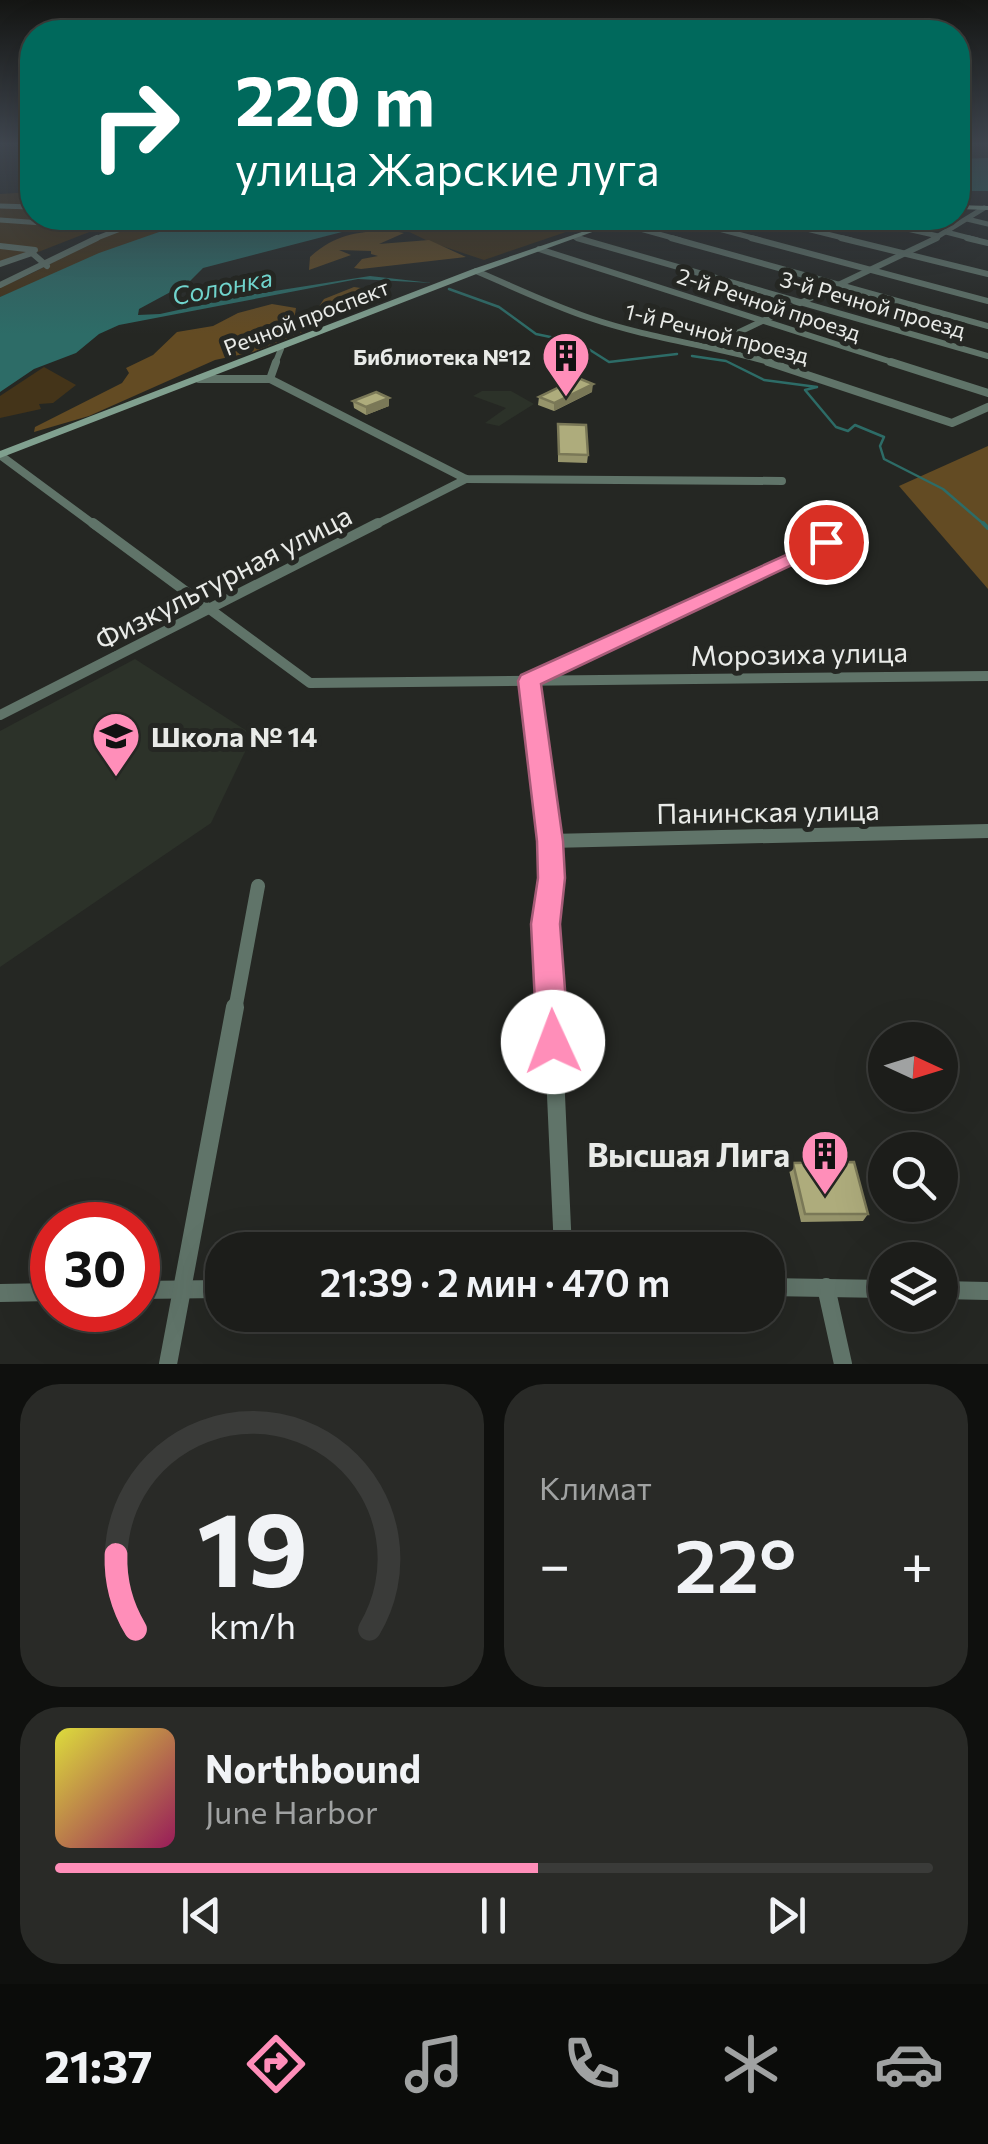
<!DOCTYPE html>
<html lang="ru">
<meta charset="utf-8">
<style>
body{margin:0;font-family:Commissioner,sans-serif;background:#292a27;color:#f1f3f6;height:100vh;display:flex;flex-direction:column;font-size:38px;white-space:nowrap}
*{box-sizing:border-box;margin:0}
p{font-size:32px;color:#a0a2a2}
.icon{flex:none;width:55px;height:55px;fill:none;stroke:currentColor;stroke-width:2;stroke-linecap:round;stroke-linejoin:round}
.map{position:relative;height:1364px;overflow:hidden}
.side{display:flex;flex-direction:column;gap:20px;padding:20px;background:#0f100e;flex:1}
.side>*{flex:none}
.hud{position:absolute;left:20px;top:20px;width:950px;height:210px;border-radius:40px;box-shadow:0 10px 40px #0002,0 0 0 2px #3a3b39;background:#00695c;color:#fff;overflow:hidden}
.needle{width:65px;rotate:94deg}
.tools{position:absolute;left:868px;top:1022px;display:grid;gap:20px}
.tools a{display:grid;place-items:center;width:90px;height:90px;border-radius:50%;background:#1c1d1a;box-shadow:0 10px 40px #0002,0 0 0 2px #3a3b39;font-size:50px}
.speed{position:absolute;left:30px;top:1202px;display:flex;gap:20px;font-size:50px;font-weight:700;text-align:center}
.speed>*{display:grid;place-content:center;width:130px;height:130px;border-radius:50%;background:#1c1d1a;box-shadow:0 10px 40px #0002,0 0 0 2px #3a3b39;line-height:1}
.speed .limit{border:15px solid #d22;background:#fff;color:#111}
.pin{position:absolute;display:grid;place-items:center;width:85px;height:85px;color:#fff;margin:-42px;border:5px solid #fff;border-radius:50%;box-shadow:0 2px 10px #0007}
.me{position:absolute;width:110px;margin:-55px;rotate:358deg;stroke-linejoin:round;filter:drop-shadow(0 0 8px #0008)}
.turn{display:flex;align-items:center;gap:35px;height:210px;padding:0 50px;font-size:45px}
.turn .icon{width:130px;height:130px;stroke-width:2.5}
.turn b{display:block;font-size:70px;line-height:85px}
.big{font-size:75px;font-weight:600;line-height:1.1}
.side .tile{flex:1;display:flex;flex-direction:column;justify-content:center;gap:15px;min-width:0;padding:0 35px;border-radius:40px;background:#292a27}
.side .dial{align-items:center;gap:0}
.dial svg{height:260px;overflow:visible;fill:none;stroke:#3a3b39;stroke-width:7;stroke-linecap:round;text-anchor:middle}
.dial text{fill:#f1f3f6;stroke:none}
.song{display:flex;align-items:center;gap:30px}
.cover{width:120px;height:120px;border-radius:15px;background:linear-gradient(135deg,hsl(60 70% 55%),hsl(330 70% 35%))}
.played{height:10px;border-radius:5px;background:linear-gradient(90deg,#ff8eb9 55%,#3a3b39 55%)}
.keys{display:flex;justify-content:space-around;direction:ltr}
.heat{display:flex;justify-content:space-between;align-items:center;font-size:55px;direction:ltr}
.side .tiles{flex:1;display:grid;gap:20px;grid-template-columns:1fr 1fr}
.tile:last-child{grid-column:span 2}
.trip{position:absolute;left:205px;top:1232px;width:580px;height:100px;border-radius:40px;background:#1c1d1a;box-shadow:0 10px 40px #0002,0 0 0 2px #3a3b39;font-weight:600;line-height:100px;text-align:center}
.tab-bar{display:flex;height:160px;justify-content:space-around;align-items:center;background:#0b0c0a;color:#a0a2a2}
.tab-bar .icon{width:70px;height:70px}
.tab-bar .active{color:#ff8eb9}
.tab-bar b{font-size:45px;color:#f1f3f6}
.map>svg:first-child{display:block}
.built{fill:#2c3229}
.green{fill:#443419}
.forest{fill:#634b23}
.water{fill:#2d6c67}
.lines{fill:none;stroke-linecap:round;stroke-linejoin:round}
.stream-far1{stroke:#2d6c67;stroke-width:2.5}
.stream{stroke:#2d6c67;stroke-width:4}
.street-far5{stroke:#607469;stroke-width:5}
.street-far4{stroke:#607469;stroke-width:6}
.street-far3{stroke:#607469;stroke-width:8}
.street-far2{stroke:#607469;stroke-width:10}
.street-far1{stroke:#607469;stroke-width:14}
.street{stroke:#607469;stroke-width:18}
.secondary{fill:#80a08f;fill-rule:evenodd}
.wall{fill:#96946b}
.shaded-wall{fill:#7a7857}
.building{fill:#aeac7c;stroke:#7a7857;stroke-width:2.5}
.route{fill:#ff8eb9;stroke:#a65c78;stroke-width:2.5}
.labels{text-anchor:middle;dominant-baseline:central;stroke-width:10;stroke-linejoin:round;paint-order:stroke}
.far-street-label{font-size:22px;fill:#e9ebe8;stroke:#252723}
.far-poi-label{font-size:22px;font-weight:bold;fill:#e9ebe8;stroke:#252723;text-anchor:end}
.far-water-label{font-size:25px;font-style:italic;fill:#70d4cc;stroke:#252723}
.street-label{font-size:28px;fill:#e9ebe8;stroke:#252723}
.poi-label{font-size:28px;font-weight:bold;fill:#e9ebe8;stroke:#252723;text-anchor:start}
.near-poi-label{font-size:32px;font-weight:bold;fill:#e9ebe8;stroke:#252723;text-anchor:end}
</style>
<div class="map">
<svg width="988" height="1364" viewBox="0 0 988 1364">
<rect width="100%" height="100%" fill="#252723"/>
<g class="built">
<polygon points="482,391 511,391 534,404 499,426 485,423 506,408 473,396"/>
<polygon points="135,659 253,735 211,823 0,967 0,731"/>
</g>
<g class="green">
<polygon points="32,192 32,218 144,218 97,229 0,267 0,194"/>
<path d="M156,218H193L0,297V287C54,267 100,230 156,218Z"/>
<polygon points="419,218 607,218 484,260 430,242 393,224"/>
<polygon points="44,367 76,385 53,403 39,404 41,409 0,418 0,396"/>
</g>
<g class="forest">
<path d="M388,230L404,233L379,244L429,240L466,257L361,269L354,268L362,259L378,256L371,254V251L339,250L351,255L309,270L310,257C334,235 356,232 388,230Z"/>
<polygon points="354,287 368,289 371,295 384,293 385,299 354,304 350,314 318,308 324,299"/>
<polygon points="272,304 296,308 295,314 314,318 317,326 253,352 215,360 89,416 34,432 35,427 122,383 129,373 126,368 153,355 177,332 213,326 238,313"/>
<polygon points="988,446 988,589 899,486"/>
</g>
<g class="water">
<polygon points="988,158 988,191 958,191 958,159"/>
<polygon points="199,218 396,218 203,268 189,282 139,309 138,315 160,314 242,296 370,276 432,283 358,279 119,325 99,334 76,353 34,369 0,392 0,297 99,253"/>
</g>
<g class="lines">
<g class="stream-far1">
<polyline points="449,289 499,307 536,334 579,343 609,362 677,354"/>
<polyline points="692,356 726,361 764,380 817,387 805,390 836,427 848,431 855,425 884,437 880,446 884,459 943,489 986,526"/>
</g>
<polyline class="stream" points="983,523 988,528"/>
<g class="street-far5">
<polyline points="0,206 32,207"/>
<polyline points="678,218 760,240"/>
<polyline points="762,218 851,240"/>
<polyline points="859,218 938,236"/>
<polyline points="967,219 988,224"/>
<polyline points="0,220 112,228"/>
<polyline points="615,222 680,240"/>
<polyline points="946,232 977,240"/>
<polyline points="575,237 585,240"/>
<polyline points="92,240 149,218"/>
<polyline points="932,240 984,208"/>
</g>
<g class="street-far4">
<polyline points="577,238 988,356"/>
<polyline points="671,238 988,326"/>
<polyline points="751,238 988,301"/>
<polyline points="841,238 988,274"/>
<polyline points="967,238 988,243"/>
<polyline points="0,246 35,250 32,253 47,266"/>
<polyline points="539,249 898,364"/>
<polyline points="0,264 32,253"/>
<path d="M476,271C514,287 551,305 590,318C651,339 715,346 776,364"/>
<polyline points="0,285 97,238"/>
<polyline points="712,345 937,238"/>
<polyline points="275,364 281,349"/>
</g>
<g class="street-far3">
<polyline points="768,362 952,423 988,407"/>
<polyline points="891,362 988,393"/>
<polyline points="199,379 270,379 466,479 782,481"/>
<polyline points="270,379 276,362"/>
<polyline points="0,455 96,526"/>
<polyline points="373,526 466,479"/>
</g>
<g class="street-far2">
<polyline points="93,523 310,683 988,676"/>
<polyline points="0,715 378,523"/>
<polyline points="536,736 529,681 859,527"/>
</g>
<g class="street-far1">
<polyline points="536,734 550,841 552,878 546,924 552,1010"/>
<polyline points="550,841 988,831"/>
<polyline points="235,1010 258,886"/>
</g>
<g class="street">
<polyline points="552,1007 563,1250"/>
<polyline points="768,1287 885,1289"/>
<polyline points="826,1287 843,1364"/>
<polyline points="138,1290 222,1289"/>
<polyline points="940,1290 988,1291"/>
<polyline points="0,1293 52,1292"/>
<polyline points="168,1364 235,1007"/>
</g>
<g class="secondary">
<polygon points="958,205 988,206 988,210 958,209"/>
<polygon points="623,218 631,218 479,273 0,458 0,451 473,269"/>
</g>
</g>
<g class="wall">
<polygon points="592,392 554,411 538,405 539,397"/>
<polygon points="353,401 389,406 366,415 354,408"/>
<polygon points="558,424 588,455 587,463 558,462"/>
<polygon points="793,1163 868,1214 863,1221 801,1222 789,1170"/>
</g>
<g class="shaded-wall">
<polygon points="593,384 592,392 554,411 554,403"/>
<polygon points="389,398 389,406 366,415 366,407"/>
</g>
<g class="building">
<polygon points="578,378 593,384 554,403 539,397"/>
<polygon points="376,392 389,398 366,407 353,401"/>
<polygon points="558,424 586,425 588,455 559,454"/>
<polygon points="854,1162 868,1214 805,1214 793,1163"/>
</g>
<linearGradient id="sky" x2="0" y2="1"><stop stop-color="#141513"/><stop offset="0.43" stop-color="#404750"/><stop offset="1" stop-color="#404750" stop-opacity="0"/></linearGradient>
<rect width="988" height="334" fill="url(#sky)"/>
<polygon class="route" points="826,537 835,542 832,546 541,684 563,841 565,878 560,924 569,1042 564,1052 553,1057 542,1052 537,1042 531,924 538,878 537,841 518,681 521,675"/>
<defs>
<g id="building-pin" transform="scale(2.5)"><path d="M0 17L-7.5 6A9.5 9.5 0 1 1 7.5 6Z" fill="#ff8eb9" stroke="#252723"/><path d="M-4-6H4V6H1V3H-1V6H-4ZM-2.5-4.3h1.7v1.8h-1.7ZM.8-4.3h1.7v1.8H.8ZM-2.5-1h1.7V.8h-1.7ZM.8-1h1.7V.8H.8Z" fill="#111"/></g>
<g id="school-pin" transform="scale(2.5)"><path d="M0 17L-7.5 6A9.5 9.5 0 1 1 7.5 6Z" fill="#ff8eb9" stroke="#252723"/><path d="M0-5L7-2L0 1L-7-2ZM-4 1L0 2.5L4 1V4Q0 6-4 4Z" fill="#111"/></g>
</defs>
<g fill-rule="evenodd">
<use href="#building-pin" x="566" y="356"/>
<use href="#school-pin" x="116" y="736"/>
<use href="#building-pin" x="825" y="1154"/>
</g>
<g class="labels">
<g class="far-street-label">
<text transform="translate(769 304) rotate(18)">2-й Речной проезд</text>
<text transform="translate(873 304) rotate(16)">3-й Речной проезд</text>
<text transform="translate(306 317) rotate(-21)">Речной проспект</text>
<text transform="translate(717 333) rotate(14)">1-й Речной проезд</text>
</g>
<g class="far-poi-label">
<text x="531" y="356">Библиотека №12</text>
</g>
<g class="far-water-label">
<text transform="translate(222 286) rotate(-11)">Солонка</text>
</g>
<g class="street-label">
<text transform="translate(223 577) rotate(-27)">Физкультурная улица</text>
<text transform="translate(799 653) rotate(-1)">Морозиха улица</text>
<text transform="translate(768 811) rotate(-1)">Панинская улица</text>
</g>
<g class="poi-label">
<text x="151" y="736">Школа № 14</text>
</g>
<g class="near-poi-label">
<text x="790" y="1154">Высшая Лига</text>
</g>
</g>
</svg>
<div class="tools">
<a><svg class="needle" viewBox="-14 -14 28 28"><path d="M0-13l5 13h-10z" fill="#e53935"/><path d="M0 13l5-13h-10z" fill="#a0a2a2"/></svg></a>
<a><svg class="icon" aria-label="search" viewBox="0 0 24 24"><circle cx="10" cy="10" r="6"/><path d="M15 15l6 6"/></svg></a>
<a><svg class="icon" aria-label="layers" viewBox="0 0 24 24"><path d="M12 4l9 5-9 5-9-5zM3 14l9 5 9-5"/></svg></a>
</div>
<div class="speed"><div class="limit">30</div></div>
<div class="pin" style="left:826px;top:542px;background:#d93025"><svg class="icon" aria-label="arrive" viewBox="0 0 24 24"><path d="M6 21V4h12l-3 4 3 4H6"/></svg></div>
<svg class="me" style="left:553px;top:1042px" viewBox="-20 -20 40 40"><circle r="19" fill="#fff"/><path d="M0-13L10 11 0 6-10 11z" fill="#ff8eb9"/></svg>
<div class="trip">21:39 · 2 мин · 470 m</div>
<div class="hud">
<div class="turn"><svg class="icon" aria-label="right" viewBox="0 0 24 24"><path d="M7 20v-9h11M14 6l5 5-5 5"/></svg><div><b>220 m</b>улица Жарские луга</div></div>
</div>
</div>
<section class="side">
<div class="tiles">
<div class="tile dial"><svg viewBox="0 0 100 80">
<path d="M14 69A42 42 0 1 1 86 69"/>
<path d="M14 69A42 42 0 0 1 8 46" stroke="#ff8eb9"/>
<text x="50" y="56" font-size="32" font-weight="700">19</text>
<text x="50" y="72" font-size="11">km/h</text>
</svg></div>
<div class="tile"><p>Климат</p>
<div class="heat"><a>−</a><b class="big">22°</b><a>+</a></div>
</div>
<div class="tile">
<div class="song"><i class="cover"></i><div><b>Northbound</b><p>June Harbor</p></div></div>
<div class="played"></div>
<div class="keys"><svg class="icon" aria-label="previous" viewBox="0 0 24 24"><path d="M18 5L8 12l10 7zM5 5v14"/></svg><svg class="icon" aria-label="pause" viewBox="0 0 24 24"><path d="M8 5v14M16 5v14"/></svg><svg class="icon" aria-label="next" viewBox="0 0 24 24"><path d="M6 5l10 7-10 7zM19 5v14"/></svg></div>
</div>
</div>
</section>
<nav class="tab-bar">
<b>21:37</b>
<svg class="icon active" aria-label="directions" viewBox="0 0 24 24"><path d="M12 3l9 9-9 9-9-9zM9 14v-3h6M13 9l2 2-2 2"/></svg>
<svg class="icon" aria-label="music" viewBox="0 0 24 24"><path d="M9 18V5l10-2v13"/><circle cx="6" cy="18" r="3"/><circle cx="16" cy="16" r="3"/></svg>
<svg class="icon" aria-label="phone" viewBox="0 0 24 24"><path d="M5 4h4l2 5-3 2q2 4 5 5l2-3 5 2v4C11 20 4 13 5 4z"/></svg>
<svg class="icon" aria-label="climate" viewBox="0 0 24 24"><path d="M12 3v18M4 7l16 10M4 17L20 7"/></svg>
<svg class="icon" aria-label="car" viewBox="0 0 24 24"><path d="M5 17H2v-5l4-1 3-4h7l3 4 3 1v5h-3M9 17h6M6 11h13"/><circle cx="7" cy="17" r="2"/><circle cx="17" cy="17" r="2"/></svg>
</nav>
